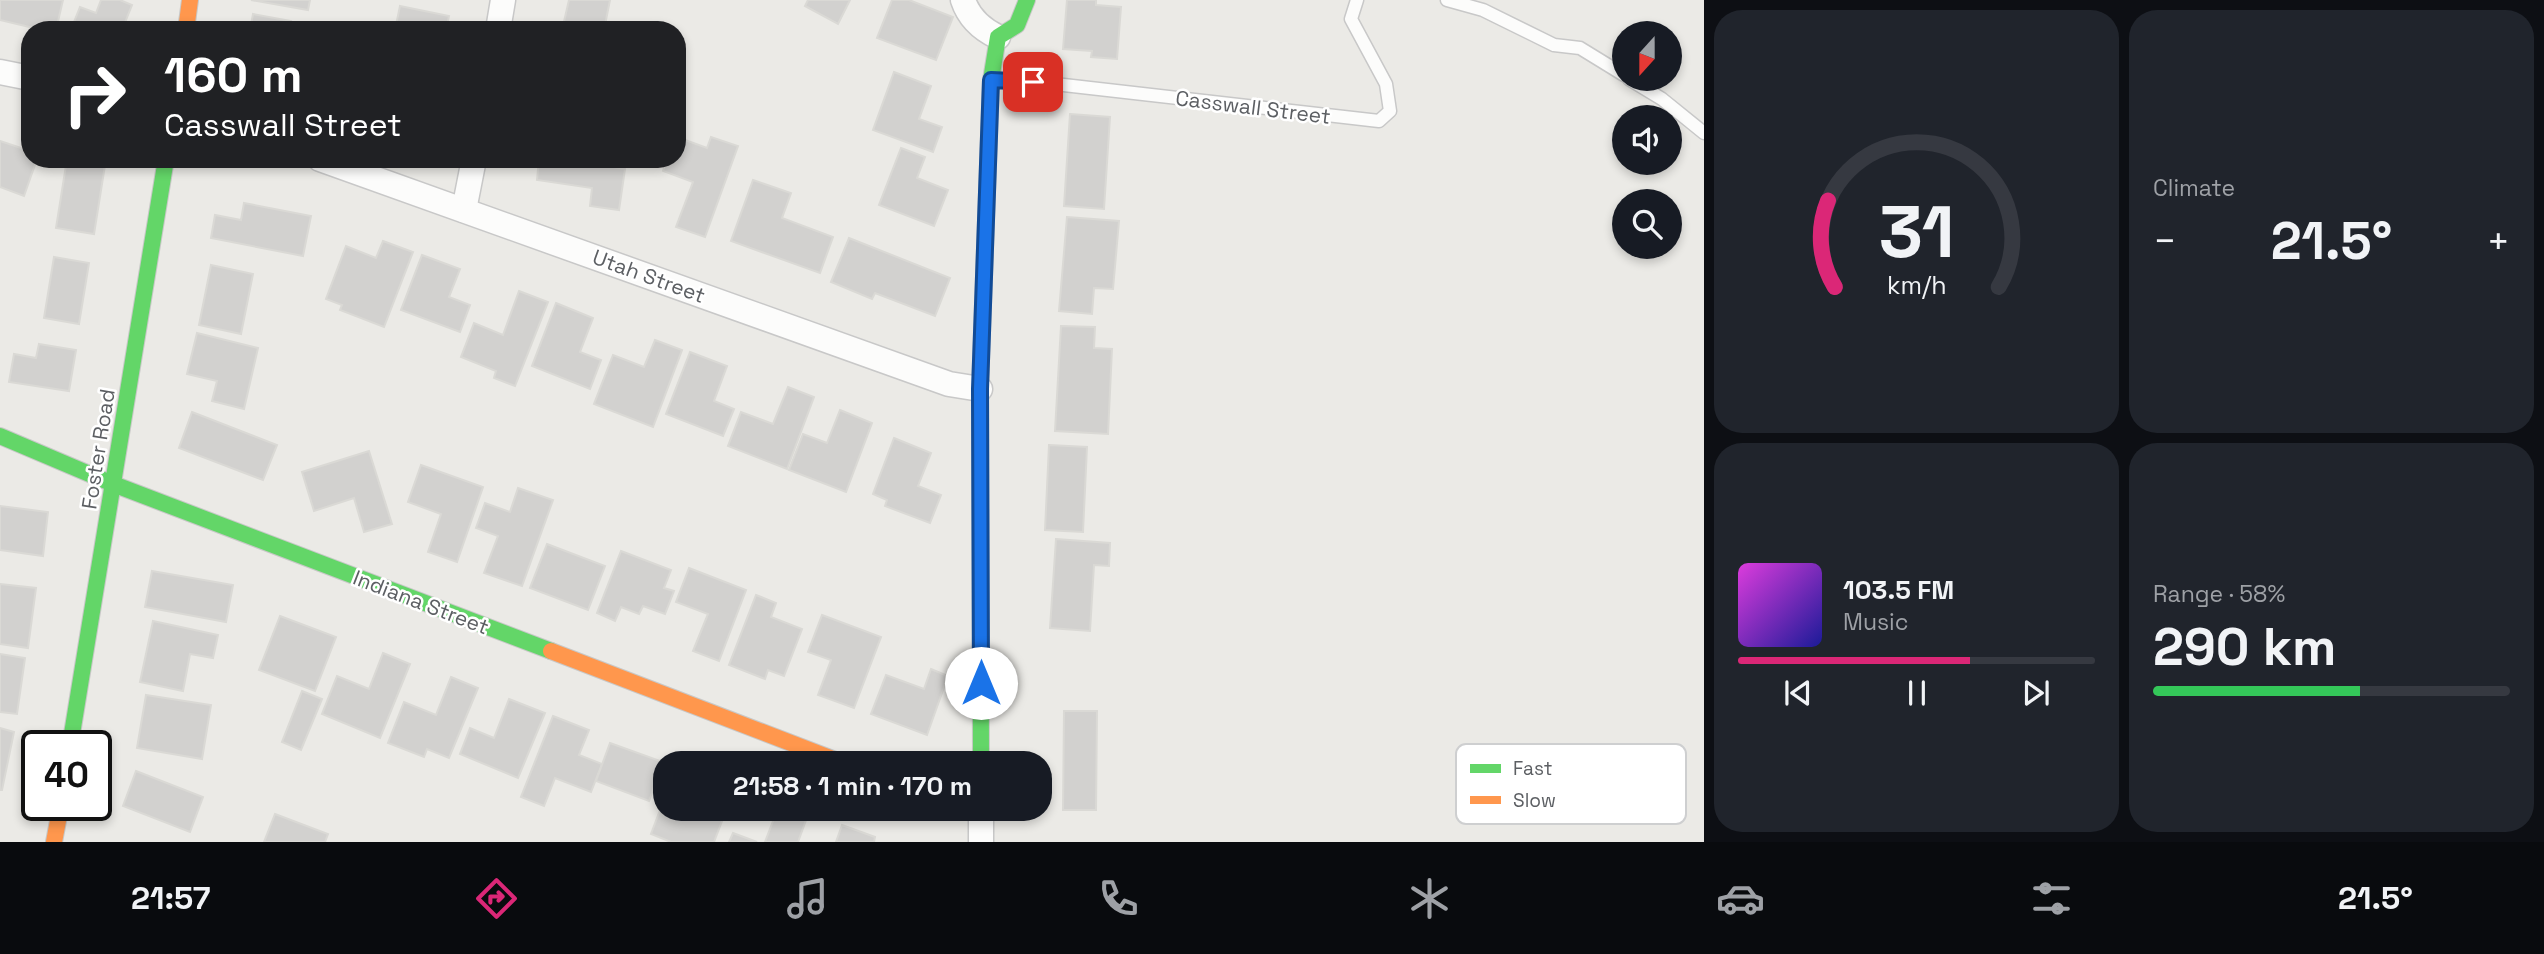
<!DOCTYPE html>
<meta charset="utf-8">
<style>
body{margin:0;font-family:"Space Grotesk",sans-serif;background:#20242c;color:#f1f3f6;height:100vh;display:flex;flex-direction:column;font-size:26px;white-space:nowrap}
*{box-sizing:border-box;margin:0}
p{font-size:23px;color:#9ea1a6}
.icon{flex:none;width:38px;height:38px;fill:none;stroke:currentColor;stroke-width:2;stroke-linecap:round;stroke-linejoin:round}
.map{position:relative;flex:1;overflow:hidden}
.panel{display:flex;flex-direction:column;gap:10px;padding:10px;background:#0d0f14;width:840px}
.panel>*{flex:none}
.top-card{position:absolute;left:21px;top:21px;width:665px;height:147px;border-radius:28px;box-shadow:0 4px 10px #0003;background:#202124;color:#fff;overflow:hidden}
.needle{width:46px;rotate:201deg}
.tools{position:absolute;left:1612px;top:21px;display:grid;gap:14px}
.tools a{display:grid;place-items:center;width:70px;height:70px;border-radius:50%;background:#171b24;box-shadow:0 4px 10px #0003;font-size:35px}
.speed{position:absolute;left:21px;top:730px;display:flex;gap:14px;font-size:35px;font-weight:700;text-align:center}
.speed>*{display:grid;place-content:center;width:91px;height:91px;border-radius:50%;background:#171b24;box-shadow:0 4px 10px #0003;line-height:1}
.speed .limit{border:4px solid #111;border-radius:10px;background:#fff;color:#111}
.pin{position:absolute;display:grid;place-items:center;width:60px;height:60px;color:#fff;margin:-30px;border-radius:14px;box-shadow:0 4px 10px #0006}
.me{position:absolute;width:77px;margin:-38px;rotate:0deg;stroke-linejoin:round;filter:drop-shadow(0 0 5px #0008)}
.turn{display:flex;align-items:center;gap:24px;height:147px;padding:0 28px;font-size:32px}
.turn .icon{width:91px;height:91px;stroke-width:2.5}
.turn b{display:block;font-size:49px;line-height:60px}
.big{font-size:52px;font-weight:600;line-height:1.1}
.panel .card{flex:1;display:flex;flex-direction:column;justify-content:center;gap:10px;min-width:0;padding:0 24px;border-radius:28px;background:#20242c}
.panel .dial{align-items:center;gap:0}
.dial svg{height:182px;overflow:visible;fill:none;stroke:#363941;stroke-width:7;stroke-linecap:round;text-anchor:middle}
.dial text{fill:#f1f3f6;stroke:none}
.song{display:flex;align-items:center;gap:21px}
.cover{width:84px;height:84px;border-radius:10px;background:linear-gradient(135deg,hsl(300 70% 55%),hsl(240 70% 35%))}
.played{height:7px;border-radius:4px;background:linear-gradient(90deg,#db2777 65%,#363941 65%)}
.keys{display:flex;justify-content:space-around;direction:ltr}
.heat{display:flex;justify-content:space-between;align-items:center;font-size:38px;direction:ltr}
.charge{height:10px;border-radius:5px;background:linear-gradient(90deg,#34c759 58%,#363941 0)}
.panel .tiles{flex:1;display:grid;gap:10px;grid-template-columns:repeat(2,1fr)}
.trip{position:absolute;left:653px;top:751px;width:399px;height:70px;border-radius:28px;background:#171b24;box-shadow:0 4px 10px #0003;font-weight:600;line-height:70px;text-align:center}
.dock{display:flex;height:112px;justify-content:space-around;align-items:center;background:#090b0e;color:#9ea1a6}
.dock .icon{width:49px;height:49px}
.dock .active{color:#db2777}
.dock b{font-size:32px;color:#f1f3f6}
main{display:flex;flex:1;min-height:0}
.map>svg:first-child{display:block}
.building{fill:#d2d1cf;stroke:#dad9d5;stroke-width:2}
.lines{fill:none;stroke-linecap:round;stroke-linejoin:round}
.lane-casing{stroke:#c8c8c8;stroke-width:15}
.street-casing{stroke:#c8c8c8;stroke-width:27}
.fast-casing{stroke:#c8c8c7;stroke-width:18}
.slow-casing{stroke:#c8c8c7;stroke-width:18}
.lane{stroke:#fcfcfb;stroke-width:12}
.street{stroke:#fcfcfb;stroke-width:24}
.fast{stroke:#63d668;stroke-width:16}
.slow{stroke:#ff974d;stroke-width:16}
.route-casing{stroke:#114b97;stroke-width:18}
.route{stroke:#1a73e8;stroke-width:12}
.labels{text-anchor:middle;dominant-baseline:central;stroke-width:5;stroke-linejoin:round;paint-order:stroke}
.street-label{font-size:21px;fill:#5c5f63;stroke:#fff}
.key{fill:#fff;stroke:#cecfd0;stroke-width:2}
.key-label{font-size:19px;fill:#5c5f63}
</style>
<main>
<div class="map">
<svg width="1704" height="842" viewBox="0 0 1704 842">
<rect width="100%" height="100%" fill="#ebeae6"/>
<g class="building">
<polygon points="0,0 63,0 56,30 42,30 0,20"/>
<polygon points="101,0 120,0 132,5 122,30 78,30 72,27 80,7 96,13"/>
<polygon points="251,0 310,0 308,10"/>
<polygon points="569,0 610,0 604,30 562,30"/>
<polygon points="808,0 850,0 838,24 805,6"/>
<polygon points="892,0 909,0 953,17 936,60 877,38"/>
<polygon points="1067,0 1096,0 1096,5 1121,7 1117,59 1091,57 1092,51 1063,49"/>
<polygon points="400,6 449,16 446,30 395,30"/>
<polygon points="253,14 291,21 289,30 250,30"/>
<polygon points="894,72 931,86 919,119 942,127 933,152 873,130"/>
<polygon points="1070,114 1110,117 1104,209 1064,206"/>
<polygon points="677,137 707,148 711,137 738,146 705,237 676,227 693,182 663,171 667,159 677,159"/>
<polygon points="0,141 30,151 30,159 37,159 24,196 0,187"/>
<polygon points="901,148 925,157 917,178 948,190 934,226 879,205"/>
<polygon points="67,159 106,159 94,234 56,228"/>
<polygon points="539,159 608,159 607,166 625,169 619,210 590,206 592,188 537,180"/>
<polygon points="753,180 791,193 782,218 833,237 820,273 731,241"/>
<polygon points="244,203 311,216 303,256 211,238 215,215 241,220"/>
<polygon points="1067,217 1119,221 1113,289 1094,288 1092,314 1059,311"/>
<polygon points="849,238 950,278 935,316 875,293 872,299 831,282"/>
<polygon points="383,241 413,252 384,327 340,310 342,305 326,299 346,246 376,258"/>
<polygon points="422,255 460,269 449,297 470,305 460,332 401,310"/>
<polygon points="54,257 89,263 79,324 44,318"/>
<polygon points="211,265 253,274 241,334 199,325"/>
<polygon points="519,291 548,302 515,386 494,378 496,371 461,357 474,323 503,335"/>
<polygon points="556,303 593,318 580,352 601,360 590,389 532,366"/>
<polygon points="1061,326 1095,327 1094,348 1112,349 1108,434 1055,431"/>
<polygon points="197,333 258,348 244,409 212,401 217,381 187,374"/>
<polygon points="655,340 682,350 653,427 594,404 613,355 644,367"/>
<polygon points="39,344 76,350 69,391 9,382 14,354 36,358"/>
<polygon points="690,352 727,366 714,401 734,409 723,436 666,414"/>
<polygon points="788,387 814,397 787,469 728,446 741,412 773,424"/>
<polygon points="840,410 872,423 846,492 789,470 803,434 827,443"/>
<polygon points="192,412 277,445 263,480 179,448"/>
<polygon points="894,438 931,453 918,486 941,495 930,523 885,506 887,500 873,494"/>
<polygon points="1049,445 1087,447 1083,532 1045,530"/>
<polygon points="369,451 392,524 364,532 354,498 314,511 302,472"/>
<polygon points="421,465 483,487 457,562 428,552 441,514 408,502"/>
<polygon points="518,488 553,500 522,586 484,573 498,536 476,528 485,503 510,512"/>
<polygon points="0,506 48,512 43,556 0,550"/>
<polygon points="1056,539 1110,543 1109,566 1094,565 1090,631 1050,628"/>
<polygon points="547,544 605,566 588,610 530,588"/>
<polygon points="621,551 671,570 664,588 674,591 665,614 643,606 639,614 621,607 615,621 597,613"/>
<polygon points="689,568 746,590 719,661 693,651 708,614 676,602"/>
<polygon points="152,571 233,585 226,622 145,607"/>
<polygon points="0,584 36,588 28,648 0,644"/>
<polygon points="756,595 776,603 771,617 802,629 784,676 768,670 765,679 729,665"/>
<polygon points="822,615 881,637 854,708 818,695 831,660 808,652"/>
<polygon points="280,616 336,637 315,691 259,670"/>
<polygon points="153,621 218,635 213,658 190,654 183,691 140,682"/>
<polygon points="383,653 410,664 380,738 322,714 337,676 369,689"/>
<polygon points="0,654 25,658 17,714 0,712"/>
<polygon points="931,669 948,676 927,735 871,714 886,675 924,689"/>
<polygon points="451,677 478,688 449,758 427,749 424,757 388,743 404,702 436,715"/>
<polygon points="302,691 322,699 301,750 282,742"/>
<polygon points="146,695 211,705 202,759 137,748"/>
<polygon points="509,699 545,713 518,778 460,754 470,728 494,738"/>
<polygon points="1064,711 1097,711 1096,810 1063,810"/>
<polygon points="553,716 589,730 579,755 602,764 591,792 555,778 544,806 521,797"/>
<polygon points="0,728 14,732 2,790 0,790"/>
<polygon points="610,743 663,762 649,801 596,781"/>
<polygon points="136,771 203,797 190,832 123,806"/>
<polygon points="663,802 665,808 680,808 693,814 695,808 727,808 714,842 671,842 651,834"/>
<polygon points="778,808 801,808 809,812 798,842 765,842"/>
<polygon points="275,814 328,834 325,842 264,842"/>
<polygon points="842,825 875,837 874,842 836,842"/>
<polygon points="733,833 757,842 729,842"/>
</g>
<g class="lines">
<g class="lane-casing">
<g id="lane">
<polyline points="1447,0 1483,10 1554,45 1580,48 1624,75"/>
<polyline points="1629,79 1662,99 1704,133"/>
<polyline points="994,80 1055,84 1379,121 1390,111 1386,84 1351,19 1357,0"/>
</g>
</g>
<g class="street-casing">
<g id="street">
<path d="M963,0C969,18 981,29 998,37"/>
<polyline points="498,30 503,0"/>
<polyline points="0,72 30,78"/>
<polyline points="320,159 949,384 980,389"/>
<polyline points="464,210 474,159"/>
<polyline points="981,808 981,842"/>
</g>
</g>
<g class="fast-casing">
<g id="fast">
<polyline points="0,436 113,484 551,651"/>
<polyline points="70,746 166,159"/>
<polyline points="981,763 980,389 991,80 998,37 1017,25 1027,0"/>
</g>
</g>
<g class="slow-casing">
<g id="slow">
<polyline points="186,30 190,0"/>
<polyline points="551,651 843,763"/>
<polyline points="54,842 61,805"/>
</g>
</g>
<use href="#lane" class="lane"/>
<use href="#street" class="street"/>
<use href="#fast" class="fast"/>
<use href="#slow" class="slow"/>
</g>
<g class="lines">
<g class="route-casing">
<polyline id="route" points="981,683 980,389 991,80 1033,82"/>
</g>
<use href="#route" class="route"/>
</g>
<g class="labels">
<g class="street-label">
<text transform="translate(1253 107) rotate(7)">Casswall Street</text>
<text transform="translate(649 276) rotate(20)">Utah Street</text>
<text transform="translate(98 449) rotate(-81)">Foster Road</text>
<text transform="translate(421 602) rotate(21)">Indiana Street</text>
</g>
</g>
<rect x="1456" y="744" width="230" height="80" rx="10" class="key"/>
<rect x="1470" y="764" width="31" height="9" fill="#63d668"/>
<rect x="1470" y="796" width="31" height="8" fill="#ff974d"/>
<g class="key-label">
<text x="1513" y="775">Fast</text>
<text x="1513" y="807">Slow</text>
</g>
</svg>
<div class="tools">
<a><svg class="needle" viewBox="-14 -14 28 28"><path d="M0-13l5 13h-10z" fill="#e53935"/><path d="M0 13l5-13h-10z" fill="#9ea1a6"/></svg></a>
<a><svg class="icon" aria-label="sound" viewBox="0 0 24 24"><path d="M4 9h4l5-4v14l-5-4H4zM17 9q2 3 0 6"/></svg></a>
<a><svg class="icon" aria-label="search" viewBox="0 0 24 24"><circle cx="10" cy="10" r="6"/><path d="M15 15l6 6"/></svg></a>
</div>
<div class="speed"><div class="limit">40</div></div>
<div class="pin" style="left:1033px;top:82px;background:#d93025"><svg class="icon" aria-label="arrive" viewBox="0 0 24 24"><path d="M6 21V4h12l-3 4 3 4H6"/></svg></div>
<svg class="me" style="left:981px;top:683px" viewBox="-20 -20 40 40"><circle r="19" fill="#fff"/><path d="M0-13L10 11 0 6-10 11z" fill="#1a73e8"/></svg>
<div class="trip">21:58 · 1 min · 170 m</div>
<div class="top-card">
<div class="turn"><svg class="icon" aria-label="right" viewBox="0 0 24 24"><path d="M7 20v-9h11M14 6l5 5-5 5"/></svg><div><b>160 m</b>Casswall Street</div></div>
</div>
</div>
<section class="panel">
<div class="tiles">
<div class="card dial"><svg viewBox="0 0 100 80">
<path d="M14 69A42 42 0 1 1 86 69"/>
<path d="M14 69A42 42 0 0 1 11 31" stroke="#db2777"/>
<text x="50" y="56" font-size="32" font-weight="700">31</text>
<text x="50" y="72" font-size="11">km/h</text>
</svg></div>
<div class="card"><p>Climate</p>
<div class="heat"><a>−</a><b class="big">21.5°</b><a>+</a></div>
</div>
<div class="card">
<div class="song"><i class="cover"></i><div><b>103.5 FM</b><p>Music</p></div></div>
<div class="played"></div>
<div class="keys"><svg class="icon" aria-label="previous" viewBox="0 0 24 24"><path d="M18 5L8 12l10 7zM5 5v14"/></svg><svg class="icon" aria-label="pause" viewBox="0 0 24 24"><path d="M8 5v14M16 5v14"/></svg><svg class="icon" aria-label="next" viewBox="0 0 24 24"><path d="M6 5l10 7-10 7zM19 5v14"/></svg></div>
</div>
<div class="card"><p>Range · 58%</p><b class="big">290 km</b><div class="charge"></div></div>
</div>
</section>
</main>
<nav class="dock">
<b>21:57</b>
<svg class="icon active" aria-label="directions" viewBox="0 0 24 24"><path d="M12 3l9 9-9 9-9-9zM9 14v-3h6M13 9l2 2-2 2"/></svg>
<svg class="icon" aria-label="music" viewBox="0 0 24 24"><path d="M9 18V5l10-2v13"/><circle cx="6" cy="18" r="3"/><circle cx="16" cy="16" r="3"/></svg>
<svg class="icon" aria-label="phone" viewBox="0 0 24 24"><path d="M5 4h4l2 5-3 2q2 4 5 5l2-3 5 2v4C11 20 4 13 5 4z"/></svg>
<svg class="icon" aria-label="climate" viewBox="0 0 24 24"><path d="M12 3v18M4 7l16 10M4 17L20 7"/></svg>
<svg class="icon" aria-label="car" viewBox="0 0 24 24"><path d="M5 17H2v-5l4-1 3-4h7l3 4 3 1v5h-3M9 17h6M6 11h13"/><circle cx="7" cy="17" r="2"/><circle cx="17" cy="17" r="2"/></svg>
<svg class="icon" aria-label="filters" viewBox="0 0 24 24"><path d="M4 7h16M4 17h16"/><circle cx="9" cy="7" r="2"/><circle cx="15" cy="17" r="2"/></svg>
<b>21.5°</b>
</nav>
